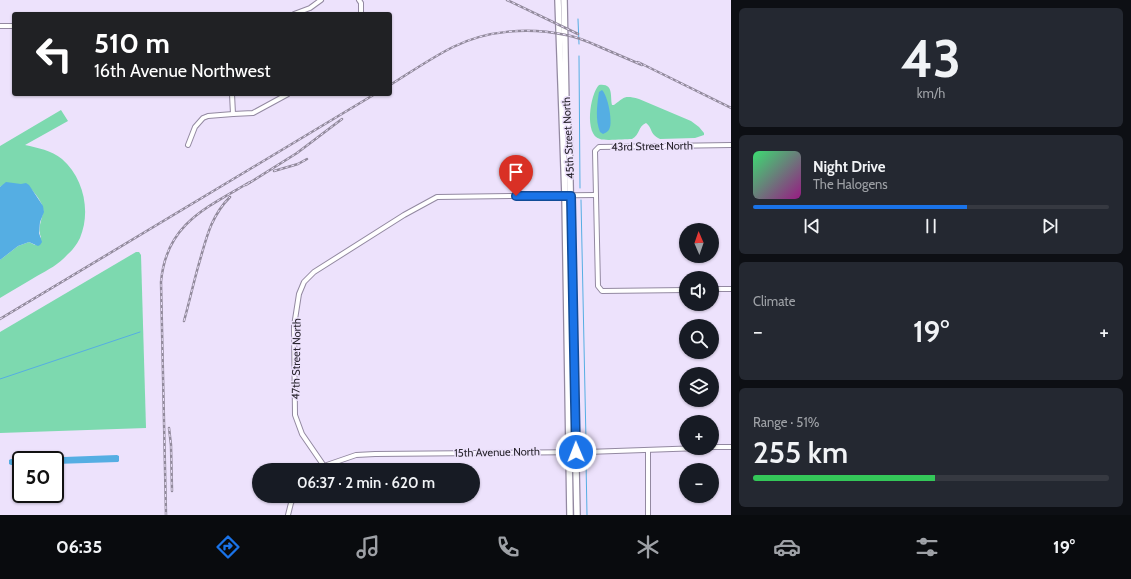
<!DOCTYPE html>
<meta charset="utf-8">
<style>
body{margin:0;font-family:Cabin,sans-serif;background:#242831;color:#f1f3f6;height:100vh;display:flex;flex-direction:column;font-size:15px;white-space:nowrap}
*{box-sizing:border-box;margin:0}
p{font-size:13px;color:#9ea1a6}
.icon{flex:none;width:22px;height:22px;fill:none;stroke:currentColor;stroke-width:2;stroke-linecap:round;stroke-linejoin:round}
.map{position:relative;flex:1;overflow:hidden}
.panel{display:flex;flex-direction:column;gap:8px;padding:8px;background:#0d0f14;width:400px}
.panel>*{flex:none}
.guide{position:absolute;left:12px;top:12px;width:380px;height:84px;border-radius:4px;box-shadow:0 1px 3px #0004;background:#202124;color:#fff;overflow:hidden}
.needle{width:26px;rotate:358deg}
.tools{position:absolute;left:679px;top:223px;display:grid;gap:8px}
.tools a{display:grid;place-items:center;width:40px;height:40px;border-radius:50%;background:#171b24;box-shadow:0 1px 3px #0004;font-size:20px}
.speed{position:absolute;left:12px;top:451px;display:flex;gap:8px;font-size:20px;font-weight:700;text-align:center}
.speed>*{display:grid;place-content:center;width:52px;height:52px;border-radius:50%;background:#171b24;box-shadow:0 1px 3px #0004;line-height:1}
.speed .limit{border:2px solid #111;border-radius:6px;background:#fff;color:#111}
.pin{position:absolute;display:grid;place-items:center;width:34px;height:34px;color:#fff;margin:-41px -17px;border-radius:50% 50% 50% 0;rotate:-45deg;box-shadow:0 0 4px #0007}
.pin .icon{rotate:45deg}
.me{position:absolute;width:44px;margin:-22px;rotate:359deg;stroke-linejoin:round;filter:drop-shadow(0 0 3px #0008)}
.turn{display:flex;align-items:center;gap:14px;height:84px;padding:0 16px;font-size:18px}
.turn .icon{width:52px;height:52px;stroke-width:2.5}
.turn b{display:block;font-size:28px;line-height:34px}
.big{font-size:30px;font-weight:600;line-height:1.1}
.panel .widget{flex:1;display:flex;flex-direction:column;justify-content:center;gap:6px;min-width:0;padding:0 14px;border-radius:6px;background:#242831}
.panel .dial{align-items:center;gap:0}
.dial b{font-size:52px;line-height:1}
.song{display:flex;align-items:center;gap:12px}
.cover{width:48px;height:48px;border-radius:6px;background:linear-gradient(135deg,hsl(140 70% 55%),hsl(310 70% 35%))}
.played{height:4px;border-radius:2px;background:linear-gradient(90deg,#1a73e8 60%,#363941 60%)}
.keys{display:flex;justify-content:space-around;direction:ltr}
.heat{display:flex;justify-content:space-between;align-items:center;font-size:22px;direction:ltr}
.charge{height:6px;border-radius:3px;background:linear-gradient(90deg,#34c759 51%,#363941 0)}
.trip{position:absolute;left:252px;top:463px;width:228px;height:40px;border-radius:20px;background:#171b24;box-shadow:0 1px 3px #0004;font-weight:600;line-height:40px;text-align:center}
.dock{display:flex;height:64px;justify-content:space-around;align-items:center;background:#090b0e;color:#9ea1a6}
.dock .icon{width:28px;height:28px}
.dock .selected{color:#1a73e8}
.dock b{font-size:18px;color:#f1f3f6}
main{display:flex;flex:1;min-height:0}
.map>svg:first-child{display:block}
.green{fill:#7dd9af}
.water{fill:#55aee3}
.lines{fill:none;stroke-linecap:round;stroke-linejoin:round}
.stream{stroke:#55aee3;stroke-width:1}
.minor-casing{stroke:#9389a1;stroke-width:6}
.major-casing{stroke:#9389a1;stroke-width:8}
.minor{stroke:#fff;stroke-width:4}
.major{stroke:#fff;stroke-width:5.5}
.rail-casing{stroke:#928a9c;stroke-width:2.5}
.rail{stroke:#ede2fc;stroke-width:1;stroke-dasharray:3;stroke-linecap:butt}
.route-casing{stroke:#114b97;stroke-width:10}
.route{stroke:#1a73e8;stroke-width:7}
.labels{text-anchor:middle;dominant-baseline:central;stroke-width:3;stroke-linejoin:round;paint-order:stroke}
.street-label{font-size:11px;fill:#29252e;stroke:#ede2fc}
</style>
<main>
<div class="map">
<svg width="731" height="515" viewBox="0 0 731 515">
<rect width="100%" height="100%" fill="#ede2fc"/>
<g class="green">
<path d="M599,85C614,83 610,96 612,105H614C625,97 624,95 639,99L691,121L699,127L704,133V135L695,138L660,139C649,134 653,128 646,123C638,126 640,135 632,139C625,139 605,141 600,139C584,135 590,94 599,85Z"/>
<path d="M61,110L68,121L25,145C38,148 51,150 62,159C84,178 91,212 80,238C77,244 72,251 67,255C59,264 48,270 37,276C25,283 12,291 0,298V260L18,246L29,242L35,245L41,237C37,228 42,220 43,212C45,204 32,189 26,184L3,185L0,187V146Z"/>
<polygon points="136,252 139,252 141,255 146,428 0,433 0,332"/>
</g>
<g class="water">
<path d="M602,90C608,96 612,119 610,127C609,131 607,132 603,134L600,132C595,120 597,104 599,92Z"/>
<polygon points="6,182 21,184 26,183 29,185 43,206 44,212 40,222 39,233 42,242 40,245 38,246 29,242 18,246 0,260 0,187"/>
<polygon points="117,455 119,456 119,461 118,462 55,464 55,460 21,460 21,465 11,465 9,464 9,460 11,459"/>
</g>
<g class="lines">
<g class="stream">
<polyline points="578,19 579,44"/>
<polyline points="579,56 580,188"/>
<polyline points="581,200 586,441"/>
<polyline points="0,379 140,332"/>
<polyline points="586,461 587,515"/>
</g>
<g class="minor-casing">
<g id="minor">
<polyline points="359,0 361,3 361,14"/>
<polyline points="294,14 310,8 321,0"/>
<polyline points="0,26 14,26"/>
<polyline points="232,94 233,114"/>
<polyline points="188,145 195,127 203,118 208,116 233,114 253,113 288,94"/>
<polyline points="712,289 731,289"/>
<polyline points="686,290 602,291 598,286 595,151 599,147 731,145"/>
<polyline points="712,447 731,447"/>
<polyline points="648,450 648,515"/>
<polyline points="324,466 302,434 295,415 294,326 299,294 304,282 314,272 404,215 437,197 595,195"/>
<polyline points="320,470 324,466 356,455 375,454 587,452 701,448"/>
<polyline points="288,515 291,503 295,496"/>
</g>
</g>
<g class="major-casing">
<g id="major">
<polyline points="558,0 565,196 570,515"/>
<polyline points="564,0 566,106 569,136 577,515"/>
</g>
</g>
<use href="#minor" class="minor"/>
<use href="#major" class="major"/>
<g class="rail-casing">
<g id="rail">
<polyline points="507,0 578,34"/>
<polyline points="638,62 731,108"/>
<path d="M390,85C411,72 431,58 453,47C487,30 529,27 566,35C578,37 589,42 600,47C614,53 628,59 642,65"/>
<polyline points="274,171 298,164 307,159"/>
<polyline points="246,185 297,153 342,119"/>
<polyline points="0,319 375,94"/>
<path d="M184,321C189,303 193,285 198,267C206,240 210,217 230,197"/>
<polyline points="169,428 171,445 172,491"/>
<path d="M166,515L161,282C166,224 206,208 250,182"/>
</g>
</g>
<use href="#rail" class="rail"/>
</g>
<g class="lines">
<g class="route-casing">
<polyline id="route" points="516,196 571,196 576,452"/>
</g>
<use href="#route" class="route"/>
</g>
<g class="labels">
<g class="street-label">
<text transform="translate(568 138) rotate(-93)">45th Street North</text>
<text transform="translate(652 146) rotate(-1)">43rd Street North</text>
<text transform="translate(296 359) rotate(-89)">47th Street North</text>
<text transform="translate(497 452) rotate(-1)">15th Avenue North</text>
</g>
</g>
</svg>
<div class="tools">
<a><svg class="needle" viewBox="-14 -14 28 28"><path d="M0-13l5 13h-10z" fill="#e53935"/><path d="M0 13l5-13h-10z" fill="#9ea1a6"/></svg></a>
<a><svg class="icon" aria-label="sound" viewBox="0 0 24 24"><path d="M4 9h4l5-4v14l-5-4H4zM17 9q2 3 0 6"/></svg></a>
<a><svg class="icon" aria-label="search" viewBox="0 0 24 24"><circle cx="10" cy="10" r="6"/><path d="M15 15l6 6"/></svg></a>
<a><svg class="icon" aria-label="layers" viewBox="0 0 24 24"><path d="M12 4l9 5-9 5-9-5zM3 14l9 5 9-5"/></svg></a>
<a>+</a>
<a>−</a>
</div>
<div class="speed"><div class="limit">50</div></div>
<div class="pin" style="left:516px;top:196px;background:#d93025"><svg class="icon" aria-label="arrive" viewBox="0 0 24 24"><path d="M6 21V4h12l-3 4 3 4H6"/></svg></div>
<svg class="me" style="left:576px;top:452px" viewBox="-20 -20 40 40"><circle r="17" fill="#1a73e8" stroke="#fff" stroke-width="3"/><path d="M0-11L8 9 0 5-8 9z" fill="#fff"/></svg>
<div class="trip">06:37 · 2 min · 620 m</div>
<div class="guide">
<div class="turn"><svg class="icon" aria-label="left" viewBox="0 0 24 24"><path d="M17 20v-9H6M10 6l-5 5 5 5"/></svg><div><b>510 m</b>16th Avenue Northwest</div></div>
</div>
</div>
<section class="panel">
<div class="widget dial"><b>43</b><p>km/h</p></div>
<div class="widget">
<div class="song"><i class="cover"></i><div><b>Night Drive</b><p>The Halogens</p></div></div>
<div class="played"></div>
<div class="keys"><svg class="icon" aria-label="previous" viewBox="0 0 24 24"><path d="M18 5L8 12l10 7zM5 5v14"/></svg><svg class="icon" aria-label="pause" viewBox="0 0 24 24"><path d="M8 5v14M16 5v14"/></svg><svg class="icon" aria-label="next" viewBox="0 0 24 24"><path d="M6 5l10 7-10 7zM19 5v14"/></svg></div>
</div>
<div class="widget"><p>Climate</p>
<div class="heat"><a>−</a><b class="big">19°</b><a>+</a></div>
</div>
<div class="widget"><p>Range · 51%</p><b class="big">255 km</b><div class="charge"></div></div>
</section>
</main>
<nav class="dock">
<b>06:35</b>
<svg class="icon selected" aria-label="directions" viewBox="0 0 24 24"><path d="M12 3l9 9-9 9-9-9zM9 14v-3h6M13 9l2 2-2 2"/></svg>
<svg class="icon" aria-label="music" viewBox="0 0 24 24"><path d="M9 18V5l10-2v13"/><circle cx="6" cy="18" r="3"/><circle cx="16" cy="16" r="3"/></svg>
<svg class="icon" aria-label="phone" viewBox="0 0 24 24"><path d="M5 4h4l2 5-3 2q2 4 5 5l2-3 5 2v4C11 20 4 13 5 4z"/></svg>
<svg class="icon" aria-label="climate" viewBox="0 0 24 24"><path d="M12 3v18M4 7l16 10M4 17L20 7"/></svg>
<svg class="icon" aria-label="car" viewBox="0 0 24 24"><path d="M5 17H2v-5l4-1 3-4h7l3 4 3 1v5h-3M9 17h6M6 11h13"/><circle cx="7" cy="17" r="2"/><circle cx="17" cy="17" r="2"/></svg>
<svg class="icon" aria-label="filters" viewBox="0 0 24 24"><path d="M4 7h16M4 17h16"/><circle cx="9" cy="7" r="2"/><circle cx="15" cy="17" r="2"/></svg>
<b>19°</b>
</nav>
